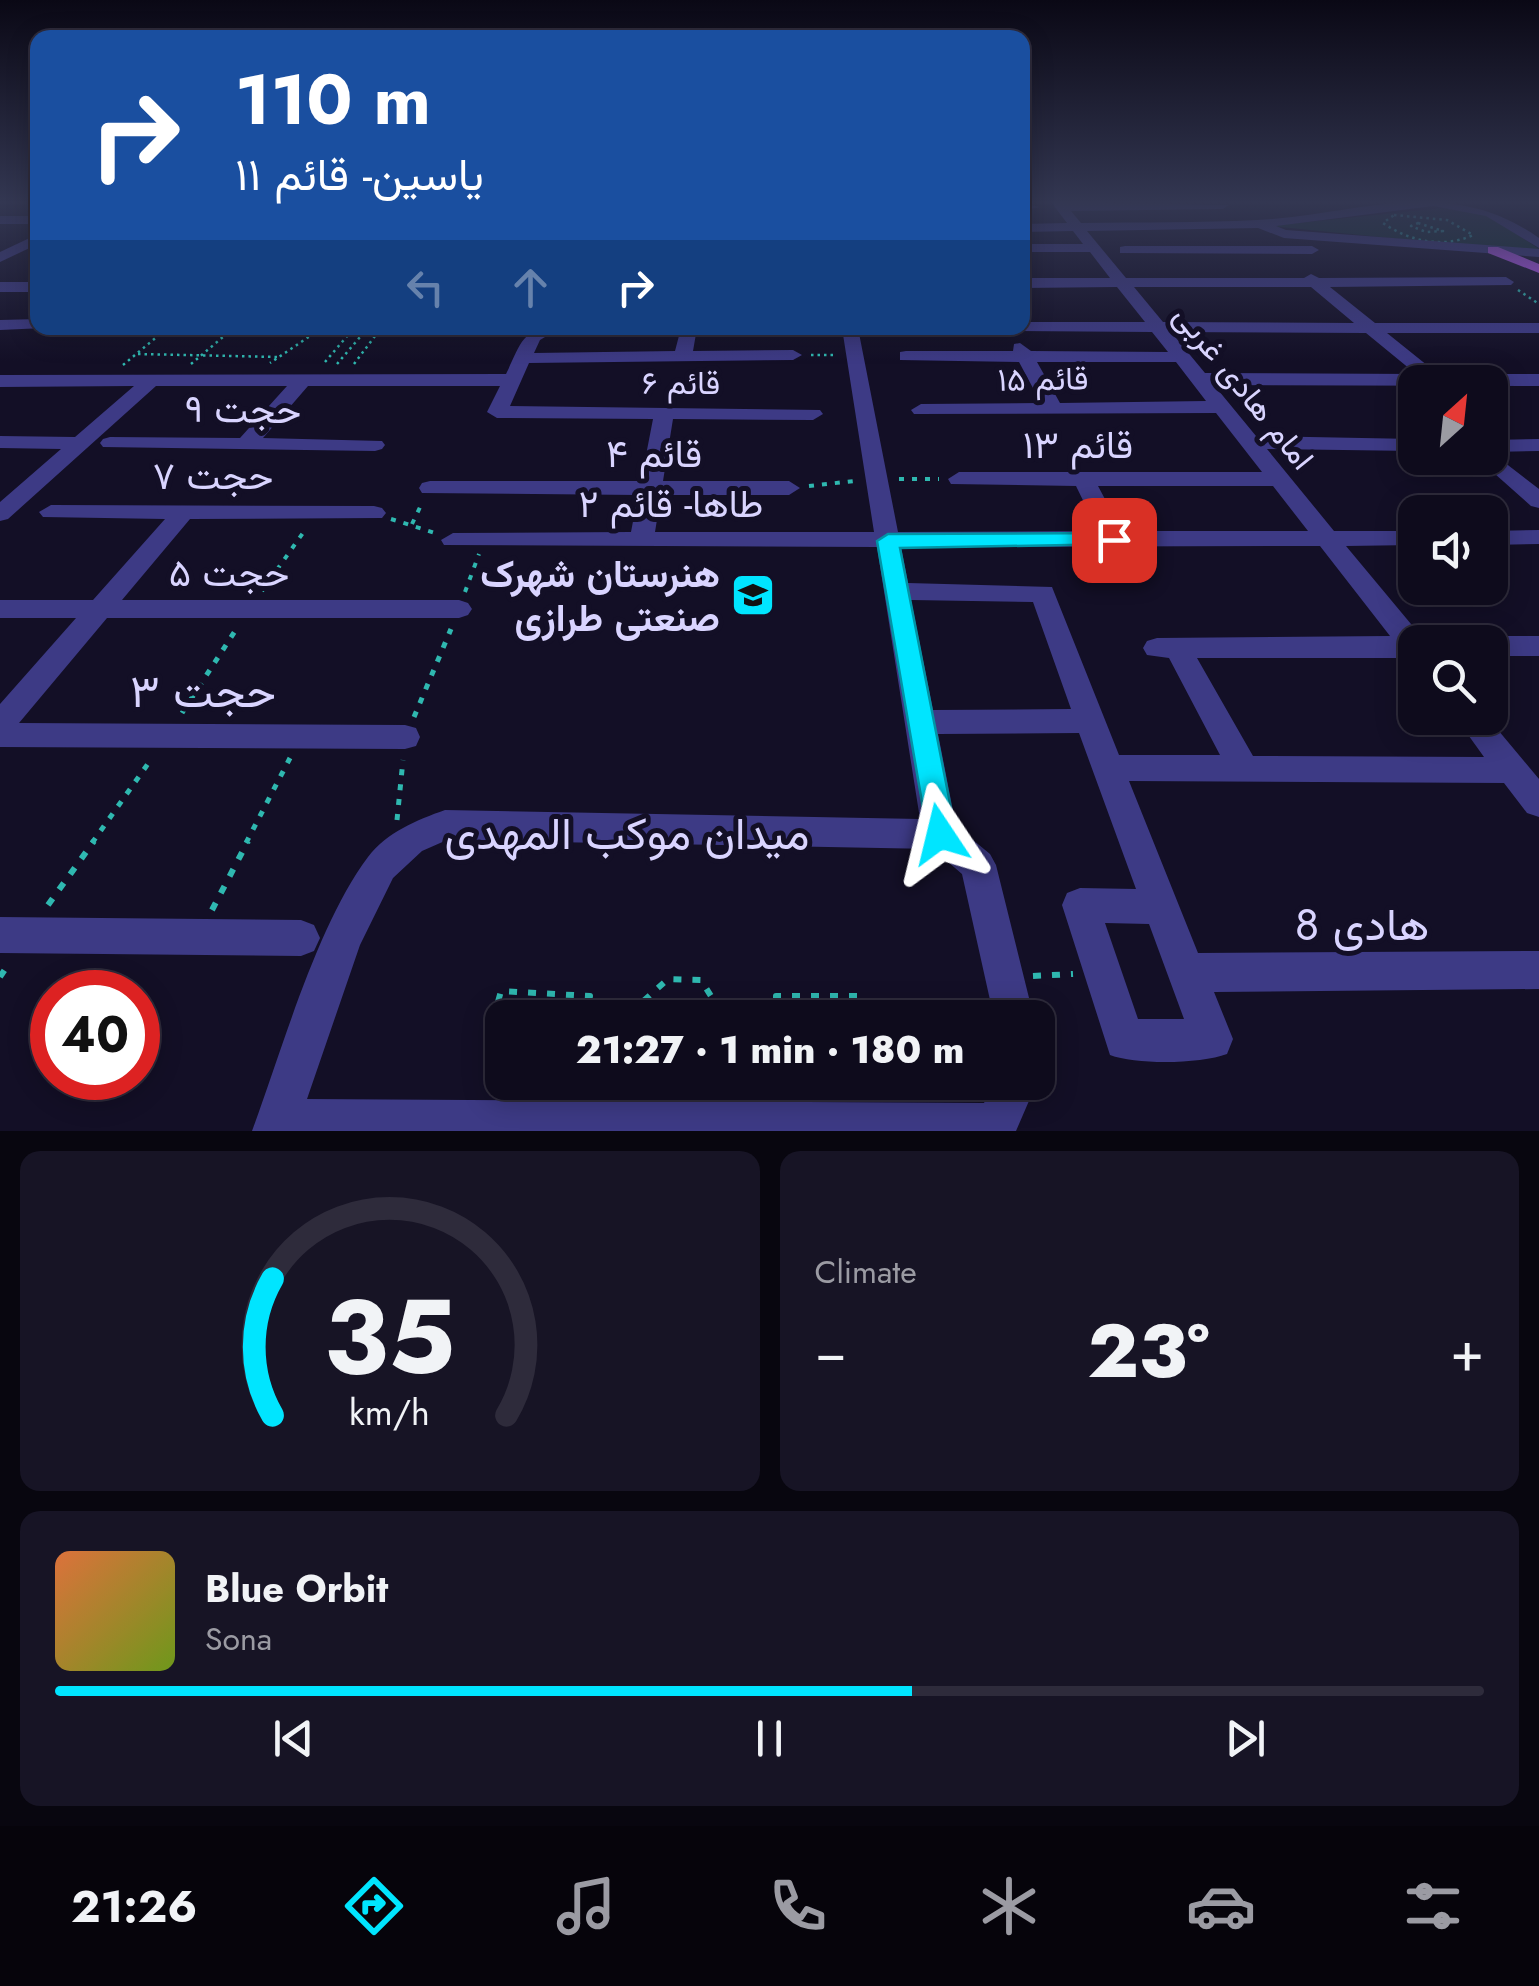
<!DOCTYPE html>
<meta charset="utf-8">
<style>
body{margin:0;font-family:Jost,Vazirmatn,sans-serif;background:#171425;color:#f1f3f6;height:100vh;display:flex;flex-direction:column;font-size:38px;white-space:nowrap}
*{box-sizing:border-box;margin:0}
p{font-size:32px;color:#9b9ba3}
.icon{flex:none;width:55px;height:55px;fill:none;stroke:currentColor;stroke-width:2;stroke-linecap:round;stroke-linejoin:round}
.map{position:relative;height:1131px;overflow:hidden}
.details{display:flex;flex-direction:column;gap:20px;padding:20px;background:#08060f;flex:1}
.details>*{flex:none}
.top-card{position:absolute;left:30px;top:30px;width:1000px;height:305px;border-radius:20px;box-shadow:0 5px 25px #0003,0 0 0 2px #2e2b3b;background:#1a4fa0;color:#fff;overflow:hidden}
.needle{width:65px;rotate:27deg}
.buttons{position:absolute;left:1398px;top:365px;display:grid;gap:20px}
.buttons a{display:grid;place-items:center;width:110px;height:110px;border-radius:20px;background:#0e0b1c;box-shadow:0 5px 25px #0003,0 0 0 2px #2e2b3b;font-size:50px}
.speed{position:absolute;left:30px;top:970px;display:flex;gap:20px;font-size:50px;font-weight:700;text-align:center}
.speed>*{display:grid;place-content:center;width:130px;height:130px;border-radius:50%;background:#0e0b1c;box-shadow:0 5px 25px #0003,0 0 0 2px #2e2b3b;line-height:1}
.speed .limit{border:15px solid #d22;background:#fff;color:#111}
.pin{position:absolute;display:grid;place-items:center;width:85px;height:85px;color:#fff;margin:-42px;border-radius:20px;box-shadow:0 5px 15px #0006}
.me{position:absolute;width:110px;margin:-55px;rotate:350deg;stroke-linejoin:round;filter:drop-shadow(0 0 8px #0008)}
.turn{display:flex;align-items:center;gap:35px;height:210px;padding:0 40px;font-size:45px}
.turn .icon{width:130px;height:130px;stroke-width:2.5}
.turn b{display:block;font-size:70px;line-height:85px}
.lanes{display:flex;align-items:center;height:95px;padding:0 40px;background:#0003;justify-content:center;gap:50px;direction:ltr}
.lanes .off{opacity:.35}
.big{font-size:75px;font-weight:800;line-height:1.1}
.details .card{flex:1;display:flex;flex-direction:column;justify-content:center;gap:15px;min-width:0;padding:0 35px;border-radius:20px;background:#171425}
.details .dial{align-items:center;gap:0}
.dial svg{height:260px;overflow:visible;fill:none;stroke:#2e2b3b;stroke-width:7;stroke-linecap:round;text-anchor:middle}
.dial text{fill:#f1f3f6;stroke:none}
.song{display:flex;align-items:center;gap:30px}
.cover{width:120px;height:120px;border-radius:15px;background:linear-gradient(135deg,hsl(20 70% 55%),hsl(80 70% 35%))}
.played{height:10px;border-radius:5px;background:linear-gradient(90deg,#00e5ff 60%,#2e2b3b 60%)}
.keys{display:flex;justify-content:space-around;direction:ltr}
.heat{display:flex;justify-content:space-between;align-items:center;font-size:55px;direction:ltr}
.details .tiles{flex:1;display:grid;gap:20px;grid-template-columns:1fr 1fr}
.card:last-child{grid-column:span 2}
.trip{position:absolute;left:485px;top:1000px;width:570px;height:100px;border-radius:20px;background:#0e0b1c;box-shadow:0 5px 25px #0003,0 0 0 2px #2e2b3b;font-weight:800;line-height:100px;text-align:center}
.menu{display:flex;height:160px;justify-content:space-around;align-items:center;background:#06040b;color:#9b9ba3}
.menu .icon{width:70px;height:70px}
.menu .selected{color:#00e5ff}
.menu b{font-size:45px;color:#f1f3f6}
.map>svg:first-child{display:block}
.green{fill:#12302f}
.lines{fill:none;stroke-linecap:round;stroke-linejoin:round}
.path-far3{stroke:#2fb8b0;stroke-width:2.5;stroke-dasharray:2.5 4;stroke-linecap:butt}
.path-far2{stroke:#2fb8b0;stroke-width:4;stroke-dasharray:5 8;stroke-linecap:butt}
.path-far1{stroke:#2fb8b0;stroke-width:5;stroke-dasharray:6 9;stroke-linecap:butt}
.path{stroke:#2fb8b0;stroke-width:6;stroke-dasharray:8 11;stroke-linecap:butt}
.minor{fill:#3d3a85;fill-rule:evenodd}
.major{fill:#c25bff;fill-rule:evenodd}
.route{fill:#00e5ff;stroke:#0095a6;stroke-width:2.5}
.labels{text-anchor:middle;dominant-baseline:central;stroke-width:10;stroke-linejoin:round;paint-order:stroke}
.far-street-label{font-size:32px;fill:#d9d4ff;stroke:#130f26}
.street-label{font-size:38px;fill:#d9d4ff;stroke:#130f26}
.poi-label{font-size:38px;font-weight:bold;fill:#d9d4ff;stroke:#130f26;text-anchor:end}
.near-street-label{font-size:45px;fill:#d9d4ff;stroke:#130f26}
</style>
<div class="map">
<svg width="1539" height="1131" viewBox="0 0 1539 1131">
<rect width="100%" height="100%" fill="#130f26"/>
<polygon class="green" points="1442,208 1486,214 1539,249 1501,249 1270,226"/>
<g class="lines">
<g class="path-far3">
<path d="M1394,215L1447,220L1473,235C1443,249 1409,241 1383,223Z"/>
<polygon points="1418,223 1443,231 1426,232 1411,226"/>
<polyline points="1518,290 1539,304"/>
<polyline points="352,330 377,330"/>
<polyline points="138,354 278,357"/>
<polyline points="811,355 836,355"/>
<polyline points="325,362 354,328"/>
<polyline points="191,364 230,331"/>
<polyline points="337,364 366,330"/>
<polyline points="354,364 381,328"/>
<polyline points="123,365 165,330 316,332 270,363"/>
</g>
<g class="path-far2">
<polyline points="899,479 939,479"/>
<polyline points="809,486 854,481"/>
<polyline points="391,519 435,533"/>
<polyline points="412,524 423,501"/>
<polyline points="262,591 305,530"/>
<polyline points="465,592 479,554"/>
</g>
<g class="path-far1">
<polyline points="182,713 237,628"/>
<polyline points="414,717 451,629"/>
<polyline points="397,820 403,760"/>
<polyline points="92,843 152,758"/>
<polyline points="246,843 290,758"/>
</g>
<g class="path">
<polyline points="48,905 94,841"/>
<polyline points="212,910 248,841"/>
<polyline points="1033,976 1073,974"/>
<polyline points="0,977 9,963"/>
<polyline points="865,1017 880,1018"/>
<polyline points="639,1018 640,1004 668,979 701,980 719,1009 719,1018"/>
<polyline points="776,1018 776,996 863,996 865,1018"/>
<polyline points="502,1043 487,1042 501,991 590,996 586,1018"/>
<polyline points="631,1088 866,1082"/>
</g>
<g class="minor">
<path d="M1051,202L1229,205L1223,209L1071,211L1081,223C1140,222 1199,223 1257,220C1359,215 1447,173 1539,238V248L1486,216L1433,206L1276,226L1286,230L1539,249V257L1284,238L1258,228L1087,231L1126,278H1304L1311,274L1319,278L1506,277L1514,282L1511,285L1330,287L1375,323H1539V333H1387L1438,374H1539V386L1214,385L1256,436L1415,439V451L1267,449L1334,531H1415V545L1346,546L1426,642H1415V658H1197L1253,756L1484,757L1456,718H1488L1539,779V817L1527,813L1504,783L1129,781L1198,953L1539,951V989L1214,992L1233,1039L1227,1054C1201,1064 1136,1065 1110,1055L1062,905L1067,893L1080,888L1136,889L1079,733L938,734L956,826L990,854L996,865L1034,1018H994L962,874L933,849L447,840L422,851L393,878L360,945L307,1099L984,1103L994,1082L1038,1080L1016,1131H252C282,1050 317,925 368,857C387,832 417,820 445,810L920,819L877,547L444,545L441,540L453,533L631,532L638,495L422,493L419,488L422,483L430,481H641L653,419L497,418L487,412L500,386H308L263,438L382,441L385,445L382,449L375,451L103,447L100,443L103,439L110,437L240,438L287,386H156L8,519L0,521V502L61,449L0,448V436L75,437L134,386L0,387V375L506,374C521,344 522,326 560,328L540,340L534,353L675,351L681,328H697L693,351L793,350L802,355L793,360L529,363L510,406L820,410L823,414L813,420L673,419L663,481H789L800,488L789,495H661L655,532H874L842,328H858L898,532L1098,531L1076,486L951,484L948,479L959,472H1262L1216,413L914,414L911,410L921,404L1041,403L1019,362L900,360V352L906,351H1013L1014,344L1020,343L1031,351L1168,352L1152,332L1016,331L1014,328H1022V322H1145L1117,287L1022,288V278H1110L1090,252H1022V244H1083L1073,231L1022,232V224L1067,223ZM1134,287H1311L1354,323L1163,322ZM1171,332L1366,333L1416,374L1205,373ZM1037,362H1176L1206,401L1060,403ZM1098,486H1273L1308,531H1122ZM1320,546L1390,636L1157,638L1147,641L1143,648L1147,655L1169,658L1220,755H1119L1052,587L908,583L901,547ZM911,600L1033,602L1071,709L933,710ZM1105,923L1149,924L1184,1019H1138Z"/>
<polygon points="1022,203 1040,207 1022,211"/>
<rect x="0" y="216" width="38" height="8"/>
<polygon points="38,234 38,244 0,262 0,252"/>
<polygon points="1125,246 1312,246 1319,250 1312,254 1120,253 1120,247"/>
<rect x="0" y="282" width="38" height="10"/>
<polygon points="38,319 38,328 44,328 0,330 0,320"/>
<polygon points="401,328 509,328 501,333 409,333"/>
<polygon points="1539,439 1539,451 1491,452 1539,489 1539,508 1531,506 1477,458 1490,458 1490,440"/>
<polygon points="51,505 374,506 382,508 386,513 382,518 190,519 122,600 459,600 468,603 472,609 468,615 459,618 107,618 19,723 405,725 416,728 420,737 416,746 405,749 0,747 0,704 76,618 0,618 0,600 93,600 165,519 43,517 39,512"/>
<polygon points="1539,530 1539,544 1490,545 1490,531"/>
<polygon points="1490,636 1539,636 1539,656 1490,656 1490,642 1478,642"/>
<polygon points="0,917 301,920 314,925 320,938 314,951 301,956 0,953"/>
</g>
<polygon class="major" points="1488,247 1498,247 1539,264 1539,273 1488,253"/>
</g>
<linearGradient id="sky" x2="0" y2="1"><stop stop-color="#0a0815"/><stop offset="0.56" stop-color="#333752"/><stop offset="1" stop-color="#333752" stop-opacity="0"/></linearGradient>
<rect width="1539" height="361" fill="url(#sky)"/>
<polygon class="route" points="1114,533 1122,535 1125,540 1122,544 900,548 956,834 951,843 940,847 929,843 877,541 888,534"/>
<defs>
<g id="school-square" transform="scale(2.25)"><rect x="-9" y="-9" width="18" height="18" rx="4" fill="#00e5ff" stroke="#130f26"/><path d="M0-5L7-2L0 1L-7-2ZM-4 1L0 2.5L4 1V4Q0 6-4 4Z" fill="#111"/></g>
</defs>
<g fill-rule="evenodd">
<use href="#school-square" x="753" y="595"/>
</g>
<g class="labels">
<g class="far-street-label">
<text transform="translate(1043 379) rotate(-1)">قائم ۱۵</text>
<text x="681" y="383">قائم ۶</text>
<text transform="translate(1244 387) rotate(51)">امام هادی غربی</text>
</g>
<g class="street-label">
<text transform="translate(243 409) rotate(1)">حجت ۹</text>
<text x="1078" y="444">قائم ۱۳</text>
<text x="654" y="453">قائم ۴</text>
<text x="213" y="475">حجت ۷</text>
<text x="671" y="503">طاها- قائم ۲</text>
<text x="229" y="572">حجت ۵</text>
</g>
<g class="poi-label">
<text x="720" y="573">هنرستان شهرک<tspan x="720" dy="44">صنعتی طرازی</tspan></text>
</g>
<g class="near-street-label">
<text x="203" y="691">حجت ۳</text>
<text x="627" y="833">میدان موکب المهدی</text>
<text x="1362" y="924">هادی 8</text>
</g>
</g>
</svg>
<div class="buttons">
<a><svg class="needle" viewBox="-14 -14 28 28"><path d="M0-13l5 13h-10z" fill="#e53935"/><path d="M0 13l5-13h-10z" fill="#9b9ba3"/></svg></a>
<a><svg class="icon" aria-label="sound" viewBox="0 0 24 24"><path d="M4 9h4l5-4v14l-5-4H4zM17 9q2 3 0 6"/></svg></a>
<a><svg class="icon" aria-label="search" viewBox="0 0 24 24"><circle cx="10" cy="10" r="6"/><path d="M15 15l6 6"/></svg></a>
</div>
<div class="speed"><div class="limit">40</div></div>
<div class="pin" style="left:1114px;top:540px;background:#d93025"><svg class="icon" aria-label="arrive" viewBox="0 0 24 24"><path d="M6 21V4h12l-3 4 3 4H6"/></svg></div>
<svg class="me" style="left:940px;top:834px" viewBox="-20 -20 40 40"><path d="M0-17L14 15 0 8-14 15z" fill="#00e5ff" stroke="#fff" stroke-width="4"/></svg>
<div class="trip">21:27 · 1 min · 180 m</div>
<div class="top-card">
<div class="turn"><svg class="icon" aria-label="right" viewBox="0 0 24 24"><path d="M7 20v-9h11M14 6l5 5-5 5"/></svg><div><b>110 m</b>یاسین- قائم ۱۱</div></div>
<div class="lanes"><svg class="icon off" aria-label="left" viewBox="0 0 24 24"><path d="M17 20v-9H6M10 6l-5 5 5 5"/></svg><svg class="icon off" aria-label="ahead" viewBox="0 0 24 24"><path d="M12 20V5M6 11l6-6 6 6"/></svg><svg class="icon" aria-label="right" viewBox="0 0 24 24"><path d="M7 20v-9h11M14 6l5 5-5 5"/></svg></div>
</div>
</div>
<section class="details">
<div class="tiles">
<div class="card dial"><svg viewBox="0 0 100 80">
<path d="M14 69A42 42 0 1 1 86 69"/>
<path d="M14 69A42 42 0 0 1 14 27" stroke="#00e5ff"/>
<text x="50" y="56" font-size="32" font-weight="700">35</text>
<text x="50" y="72" font-size="11">km/h</text>
</svg></div>
<div class="card"><p>Climate</p>
<div class="heat"><a>−</a><b class="big">23°</b><a>+</a></div>
</div>
<div class="card">
<div class="song"><i class="cover"></i><div><b>Blue Orbit</b><p>Sona</p></div></div>
<div class="played"></div>
<div class="keys"><svg class="icon" aria-label="previous" viewBox="0 0 24 24"><path d="M18 5L8 12l10 7zM5 5v14"/></svg><svg class="icon" aria-label="pause" viewBox="0 0 24 24"><path d="M8 5v14M16 5v14"/></svg><svg class="icon" aria-label="next" viewBox="0 0 24 24"><path d="M6 5l10 7-10 7zM19 5v14"/></svg></div>
</div>
</div>
</section>
<nav class="menu">
<b>21:26</b>
<svg class="icon selected" aria-label="directions" viewBox="0 0 24 24"><path d="M12 3l9 9-9 9-9-9zM9 14v-3h6M13 9l2 2-2 2"/></svg>
<svg class="icon" aria-label="music" viewBox="0 0 24 24"><path d="M9 18V5l10-2v13"/><circle cx="6" cy="18" r="3"/><circle cx="16" cy="16" r="3"/></svg>
<svg class="icon" aria-label="phone" viewBox="0 0 24 24"><path d="M5 4h4l2 5-3 2q2 4 5 5l2-3 5 2v4C11 20 4 13 5 4z"/></svg>
<svg class="icon" aria-label="climate" viewBox="0 0 24 24"><path d="M12 3v18M4 7l16 10M4 17L20 7"/></svg>
<svg class="icon" aria-label="car" viewBox="0 0 24 24"><path d="M5 17H2v-5l4-1 3-4h7l3 4 3 1v5h-3M9 17h6M6 11h13"/><circle cx="7" cy="17" r="2"/><circle cx="17" cy="17" r="2"/></svg>
<svg class="icon" aria-label="filters" viewBox="0 0 24 24"><path d="M4 7h16M4 17h16"/><circle cx="9" cy="7" r="2"/><circle cx="15" cy="17" r="2"/></svg>
</nav>
